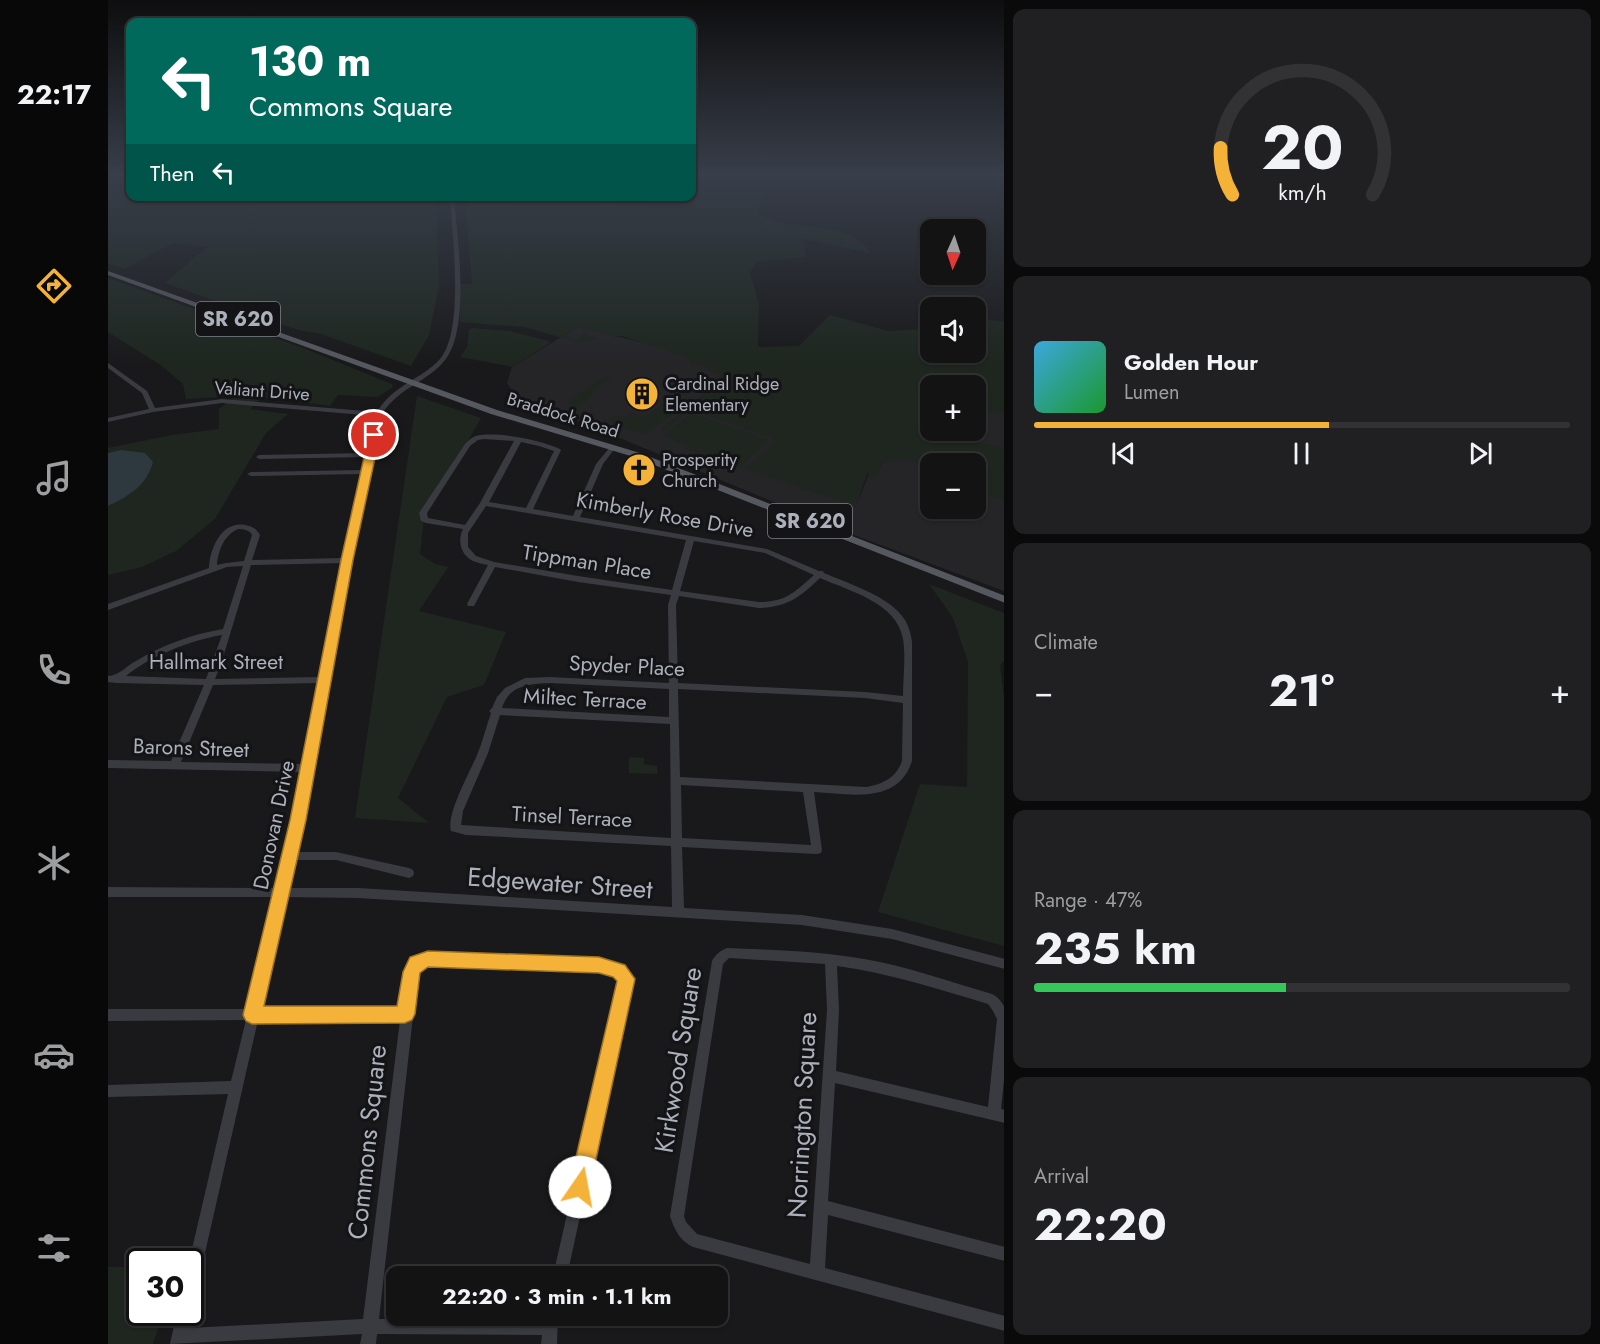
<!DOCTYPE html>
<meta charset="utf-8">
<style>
body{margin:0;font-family:Jost,sans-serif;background:#202022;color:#f1f3f6;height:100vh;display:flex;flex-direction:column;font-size:22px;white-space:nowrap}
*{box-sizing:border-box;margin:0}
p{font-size:20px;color:#9d9ea0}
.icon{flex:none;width:33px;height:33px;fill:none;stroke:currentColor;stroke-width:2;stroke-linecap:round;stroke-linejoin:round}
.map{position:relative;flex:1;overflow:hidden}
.side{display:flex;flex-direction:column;gap:9px;padding:9px;background:#0a0a0b;width:596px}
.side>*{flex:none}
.banner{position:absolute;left:18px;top:18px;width:570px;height:183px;border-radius:12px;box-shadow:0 2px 4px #0004,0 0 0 2px #323234;background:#00695c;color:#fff;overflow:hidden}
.needle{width:39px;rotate:183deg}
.buttons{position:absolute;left:812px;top:219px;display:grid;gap:12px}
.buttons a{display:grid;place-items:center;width:66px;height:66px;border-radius:12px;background:#131314;box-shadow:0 2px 4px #0004,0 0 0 2px #323234;font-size:30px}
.speed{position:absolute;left:18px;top:1248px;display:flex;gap:12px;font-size:30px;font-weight:700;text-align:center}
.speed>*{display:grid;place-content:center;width:78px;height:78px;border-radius:50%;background:#131314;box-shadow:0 2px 4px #0004,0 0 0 2px #323234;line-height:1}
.speed .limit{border:3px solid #111;border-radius:9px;background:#fff;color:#111}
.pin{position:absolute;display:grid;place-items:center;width:51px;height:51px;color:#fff;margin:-26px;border:3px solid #fff;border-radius:50%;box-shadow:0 2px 6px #0007}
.me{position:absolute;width:66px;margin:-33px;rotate:12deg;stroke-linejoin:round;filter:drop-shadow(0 0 4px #0008)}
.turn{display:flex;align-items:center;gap:21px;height:126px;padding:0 24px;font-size:27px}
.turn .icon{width:78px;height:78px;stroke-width:2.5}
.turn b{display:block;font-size:42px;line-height:51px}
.then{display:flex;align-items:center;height:57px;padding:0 24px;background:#0003;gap:12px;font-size:22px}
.big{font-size:45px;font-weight:700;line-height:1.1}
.side .tile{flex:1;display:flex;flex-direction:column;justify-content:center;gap:9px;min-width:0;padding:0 21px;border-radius:12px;background:#202022}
.side .dial{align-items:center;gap:0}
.dial svg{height:156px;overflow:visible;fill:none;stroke:#323234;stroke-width:7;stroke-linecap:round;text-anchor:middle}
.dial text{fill:#f1f3f6;stroke:none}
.song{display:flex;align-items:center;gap:18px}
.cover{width:72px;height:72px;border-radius:9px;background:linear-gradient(135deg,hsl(200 70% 55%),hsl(130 70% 35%))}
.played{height:6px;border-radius:3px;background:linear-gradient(90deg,#f4b238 55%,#323234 55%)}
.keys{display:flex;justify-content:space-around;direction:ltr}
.heat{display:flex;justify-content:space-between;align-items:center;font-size:33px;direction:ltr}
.charge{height:9px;border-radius:4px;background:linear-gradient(90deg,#34c759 47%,#323234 0)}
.trip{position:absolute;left:278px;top:1266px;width:342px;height:60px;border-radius:12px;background:#131314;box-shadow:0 2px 4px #0004,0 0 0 2px #323234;font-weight:700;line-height:60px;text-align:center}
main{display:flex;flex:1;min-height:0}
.tabs{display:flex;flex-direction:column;width:108px;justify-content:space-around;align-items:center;background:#080808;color:#9d9ea0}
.tabs .icon{width:42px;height:42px}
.tabs .current{color:#f4b238}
.tabs b{font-size:27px;color:#f1f3f6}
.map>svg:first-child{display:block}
.built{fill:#252528;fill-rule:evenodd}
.green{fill:#1e261f}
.water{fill:#2e383f}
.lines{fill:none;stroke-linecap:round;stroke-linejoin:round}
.minor{fill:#3a3b40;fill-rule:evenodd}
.major{fill:#56585f;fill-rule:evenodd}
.route{fill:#f4b238;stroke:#9f7424;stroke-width:1.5}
.labels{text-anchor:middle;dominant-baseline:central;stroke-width:6;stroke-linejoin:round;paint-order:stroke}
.far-poi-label{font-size:18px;fill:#abb0bb;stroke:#141416;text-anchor:start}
.far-street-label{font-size:18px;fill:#abb0bb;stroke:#141416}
.shield{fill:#141416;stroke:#7e818a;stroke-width:1.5}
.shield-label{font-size:20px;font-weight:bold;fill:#abb0bb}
.street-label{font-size:21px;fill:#abb0bb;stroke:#141416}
.near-street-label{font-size:26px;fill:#abb0bb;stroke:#141416}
</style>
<main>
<nav class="tabs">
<b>22:17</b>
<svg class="icon current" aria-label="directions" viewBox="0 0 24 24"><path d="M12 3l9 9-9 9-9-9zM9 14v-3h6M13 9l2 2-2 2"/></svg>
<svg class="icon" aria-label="music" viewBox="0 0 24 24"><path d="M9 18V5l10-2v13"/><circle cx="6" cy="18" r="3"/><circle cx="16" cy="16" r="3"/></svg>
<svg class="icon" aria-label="phone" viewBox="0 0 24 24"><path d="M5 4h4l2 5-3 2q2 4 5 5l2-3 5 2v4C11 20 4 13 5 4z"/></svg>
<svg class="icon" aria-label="climate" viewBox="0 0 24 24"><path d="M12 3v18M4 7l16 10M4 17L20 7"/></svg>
<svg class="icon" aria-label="car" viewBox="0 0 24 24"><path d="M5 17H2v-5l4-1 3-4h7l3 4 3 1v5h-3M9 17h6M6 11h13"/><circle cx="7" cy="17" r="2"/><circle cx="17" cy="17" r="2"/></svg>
<svg class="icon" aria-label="filters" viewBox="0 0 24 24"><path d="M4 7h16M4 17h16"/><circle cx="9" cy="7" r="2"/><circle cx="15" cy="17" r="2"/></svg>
</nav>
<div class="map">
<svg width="897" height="1344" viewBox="0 0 897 1344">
<rect width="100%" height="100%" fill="#19191b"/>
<path class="built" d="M470,327L598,358L763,463L747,508L796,389L822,430H867V391L896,392V591L738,532L406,394L399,383L404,367ZM822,464H867V508H822Z"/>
<g class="green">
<polygon points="0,176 22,176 22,196 328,197 331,286 321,335 303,366 213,334 190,330 57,283 99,247 65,243 16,269 0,263"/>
<path d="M584,176H662L649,213C683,236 736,214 763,253L695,239L697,257L648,262L642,273L651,304L650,347L691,346L722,315L781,331L814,329L817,317H822V352H867V319L896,321V414L867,407V386H822V430L830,431L833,435L896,448V463L822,464V466L795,458L776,462L766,479L761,478L760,473L745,505L575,448L577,446L636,467L641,465L666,442L664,438L586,411L580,412L555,432L551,430L611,382V375L600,370L601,367L587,363L584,364L578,357L514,336H509L508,339L505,338L506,336L470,327L456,335L468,340L475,335L473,334L478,333L477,335L491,338L472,343L416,327L352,322V284H364L357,197H429L555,209L588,208L572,197L584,196Z"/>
<polygon points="0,278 200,350 284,384 285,387 270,397 230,395 222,406 154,397 142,409 180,414 158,433 107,519 68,551 34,567 0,575 0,448 64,435 111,429 111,409 127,396 78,399 75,384 54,366 0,332"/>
<polygon points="364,328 401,331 441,341 442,343 404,367 352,357 359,347 361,330"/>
<path d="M497,376L503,378L483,391L486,393L482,396L474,394L481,397V400L468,407L511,426L502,419L508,415L516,418L523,413L537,417L562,398L579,403L537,435C512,426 488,415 463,405L458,402Z"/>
<polygon points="309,396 373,418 316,519 312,554 327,564 340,567 311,611 398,632 376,685 339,697 290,798 321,823 247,818"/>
<polygon points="583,413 661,440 634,465 555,436"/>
<polygon points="896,464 896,500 867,494 867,468"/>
<polygon points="821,584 896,613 896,661 892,665 897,704 896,946 770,912 812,784 859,787 860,662 845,618"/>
<polygon points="521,757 536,758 536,764 549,766 549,774 521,773"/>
<polygon points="0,1267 31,1267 32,1312 55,1313 45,1344 0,1344"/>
</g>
<path class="water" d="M13,450L37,453L45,462C39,485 21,496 0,506V453Z"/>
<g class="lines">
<g class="minor">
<path d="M342,196H346C349,237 363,327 337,360C320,382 291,387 274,414L243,560L195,820L188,852H228L301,868L305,870L306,873L305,876L301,878L228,860H186L180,888H250L564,907L563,846L358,835L343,831C338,814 362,772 369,755C375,741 378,727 383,713L381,711L384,708L389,697L397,688L417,678L442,677L561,683L560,605L563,595L470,582L387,567L366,606H360L359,604L380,565C375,564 370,563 365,561C353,555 349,541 355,529L318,523L313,521L311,513L357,444C360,441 364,437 368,436C389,431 433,440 452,449L453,450L425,509L465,516L488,464L503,446L505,445L508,447L495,464L472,517L659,549L711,571H715L716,573C741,584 782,596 797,620C801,627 803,634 804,642V761C790,805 742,794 706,792L714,850L713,853L709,854L574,847L576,908L694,915L784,929L897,959V969L784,939L694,925L250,898L178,897L153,1009L294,1008L298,972L304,959L319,954L491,960C505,964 516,965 524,979L459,1276H445L512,980L507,975L491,970L319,964L312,967L310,972L271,1319L435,1320L436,1316H450L449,1344H433L434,1335L269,1334L268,1344H252L254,1334L62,1344L69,1312H82V1307L84,1312L81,1328L255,1319L292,1020H150L89,1288L87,1293L82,1295V1262H81L120,1094L0,1097V1085L123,1081L138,1020L0,1021V1009H140L167,897H0V887L169,888L185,820L194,772L0,768V760L63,761L96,685L9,683L0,682V676C11,676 18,666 28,661C54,645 85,634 115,629L135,566L119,567L0,610V604L101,568C102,549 113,521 137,525C144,526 149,529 152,535L144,560L236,558L254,474L143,476L139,474L143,472L255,470L258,457L151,459L148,457L151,455L259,453L267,416L114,403L45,412L0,422V418L41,409L34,393L0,368V363L39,391L47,408L114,399L269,412C286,384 313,380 332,359C357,330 344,235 342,196ZM376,439L406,441L372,503L357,525L320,518L319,513L362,446L370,440ZM413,442L431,446L446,451L418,508L381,502ZM378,506L578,540L564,590L470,576L386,562L368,556L360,547V533ZM130,529C135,529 142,530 144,535L136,561L118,563L109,565C110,551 116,535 130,529ZM586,541L657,553L706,575C687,592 678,602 651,602L572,591ZM235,563L212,677L107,679L113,664L143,565ZM712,578C742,591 789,603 795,639C798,657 795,678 795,696L757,692L570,683L568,605L571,596L651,608C680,607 692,597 712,578ZM114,635L98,679L18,676C42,656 83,640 114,635ZM211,683L196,764L73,762L105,685ZM442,683L561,689V717L394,708C401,685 421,684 442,683ZM570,689L757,698L795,703L794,761C788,778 775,784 758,787L572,777ZM392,715L562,724L563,838L353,825L355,811L380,753ZM573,785L695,792L703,845L574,838Z"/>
<path d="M619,948C665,950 711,951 756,959C799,966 842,982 884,994C890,997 894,1002 897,1008V1070L893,1109L897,1110V1123L727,1083L720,1201L897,1247V1261L720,1215L717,1268L897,1316V1331L585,1247C572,1241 566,1229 562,1216L604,961C607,955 613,950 619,948ZM621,958L717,964L719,1010L702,1264L589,1234L578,1222L576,1216L615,964ZM729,966C781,973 830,989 880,1004L885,1011L889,1019L880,1107L728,1071L731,1010Z"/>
</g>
<polygon class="major" points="0,271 389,410 532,453 897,596 897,603 526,457 383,414 0,275"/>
</g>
<linearGradient id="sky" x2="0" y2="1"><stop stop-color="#0e0e0f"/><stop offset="0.48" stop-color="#383e4a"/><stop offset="1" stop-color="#383e4a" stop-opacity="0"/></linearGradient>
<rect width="897" height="364" fill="url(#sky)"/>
<polygon class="route" points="266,432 272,435 245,560 198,820 156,1006 289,1006 295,972 302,957 320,951 491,957 517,965 527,979 482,1187 479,1195 472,1198 464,1195 461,1187 509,981 505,977 491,973 320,967 312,973 307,1014 304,1020 297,1023 144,1024 138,1021 135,1015 182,820 233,560 261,435"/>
<defs>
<g id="building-disc" transform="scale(1.725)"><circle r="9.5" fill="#f4b238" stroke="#141416"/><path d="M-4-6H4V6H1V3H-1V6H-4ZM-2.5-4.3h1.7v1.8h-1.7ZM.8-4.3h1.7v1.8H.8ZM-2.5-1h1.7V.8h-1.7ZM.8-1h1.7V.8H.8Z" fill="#111"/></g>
<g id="church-disc" transform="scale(1.725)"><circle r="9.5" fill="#f4b238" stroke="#141416"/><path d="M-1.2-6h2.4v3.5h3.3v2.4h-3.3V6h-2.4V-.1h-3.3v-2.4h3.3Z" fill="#111"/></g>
</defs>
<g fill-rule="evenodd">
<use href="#building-disc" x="534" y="394"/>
<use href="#church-disc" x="531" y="470"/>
</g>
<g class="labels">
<g class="far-poi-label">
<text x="557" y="384">Cardinal Ridge<tspan x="557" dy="21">Elementary</tspan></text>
<text x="554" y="460">Prosperity<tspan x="554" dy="21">Church</tspan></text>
</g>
<g class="far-street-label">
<text transform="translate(154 391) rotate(4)">Valiant Drive</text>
<text transform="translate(455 415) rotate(17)">Braddock Road</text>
</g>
<g class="shield">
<rect x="88" y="302" width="84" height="34" rx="4.5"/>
<rect x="660" y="504" width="84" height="34" rx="4.5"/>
</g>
<g class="shield-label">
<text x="130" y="319">SR 620</text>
<text x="702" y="521">SR 620</text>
</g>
<g class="street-label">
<text transform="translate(557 515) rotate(10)">Kimberly Rose Drive</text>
<text transform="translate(479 562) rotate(9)">Tippman Place</text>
<text x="108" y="662">Hallmark Street</text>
<text transform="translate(519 666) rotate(3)">Spyder Place</text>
<text transform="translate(477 699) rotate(3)">Miltec Terrace</text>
<text transform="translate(83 748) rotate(2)">Barons Street</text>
<text transform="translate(464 817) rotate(3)">Tinsel Terrace</text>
<text transform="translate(166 825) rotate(-78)">Donovan Drive</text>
</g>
<g class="near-street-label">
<text transform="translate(452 883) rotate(4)">Edgewater Street</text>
<text transform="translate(570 1060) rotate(-81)">Kirkwood Square</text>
<text transform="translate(694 1115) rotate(-87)">Norrington Square</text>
<text transform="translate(259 1142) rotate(-84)">Commons Square</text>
</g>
</g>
</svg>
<div class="buttons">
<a><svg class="needle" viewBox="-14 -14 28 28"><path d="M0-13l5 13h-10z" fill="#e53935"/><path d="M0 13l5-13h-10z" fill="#9d9ea0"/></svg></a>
<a><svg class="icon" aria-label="sound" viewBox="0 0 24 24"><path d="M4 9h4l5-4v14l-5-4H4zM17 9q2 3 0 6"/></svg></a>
<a>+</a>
<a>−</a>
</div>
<div class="speed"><div class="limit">30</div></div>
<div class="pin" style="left:266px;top:435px;background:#d93025"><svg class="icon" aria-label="arrive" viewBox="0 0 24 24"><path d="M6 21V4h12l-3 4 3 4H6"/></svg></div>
<svg class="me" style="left:472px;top:1187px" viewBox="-20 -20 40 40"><circle r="19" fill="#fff"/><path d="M0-13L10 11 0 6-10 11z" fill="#f4b238"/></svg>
<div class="trip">22:20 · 3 min · 1.1 km</div>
<div class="banner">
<div class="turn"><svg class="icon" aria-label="left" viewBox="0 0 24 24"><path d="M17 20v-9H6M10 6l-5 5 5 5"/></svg><div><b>130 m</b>Commons Square</div></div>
<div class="then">Then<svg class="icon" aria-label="left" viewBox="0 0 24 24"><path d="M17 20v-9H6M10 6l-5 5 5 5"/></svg></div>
</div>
</div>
<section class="side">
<div class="tile dial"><svg viewBox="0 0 100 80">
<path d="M14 69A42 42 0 1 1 86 69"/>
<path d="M14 69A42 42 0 0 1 8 45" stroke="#f4b238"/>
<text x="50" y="56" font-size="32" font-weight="700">20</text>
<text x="50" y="72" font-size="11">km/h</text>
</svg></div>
<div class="tile">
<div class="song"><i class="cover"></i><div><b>Golden Hour</b><p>Lumen</p></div></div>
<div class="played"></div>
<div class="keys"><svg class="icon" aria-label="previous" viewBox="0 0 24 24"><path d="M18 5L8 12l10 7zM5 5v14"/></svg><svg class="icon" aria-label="pause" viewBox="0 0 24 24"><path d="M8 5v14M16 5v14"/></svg><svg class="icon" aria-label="next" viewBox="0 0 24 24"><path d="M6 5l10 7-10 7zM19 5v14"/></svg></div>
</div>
<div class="tile"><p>Climate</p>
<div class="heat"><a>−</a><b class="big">21°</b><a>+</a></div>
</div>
<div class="tile"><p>Range · 47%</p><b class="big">235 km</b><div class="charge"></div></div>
<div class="tile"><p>Arrival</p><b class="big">22:20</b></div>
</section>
</main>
